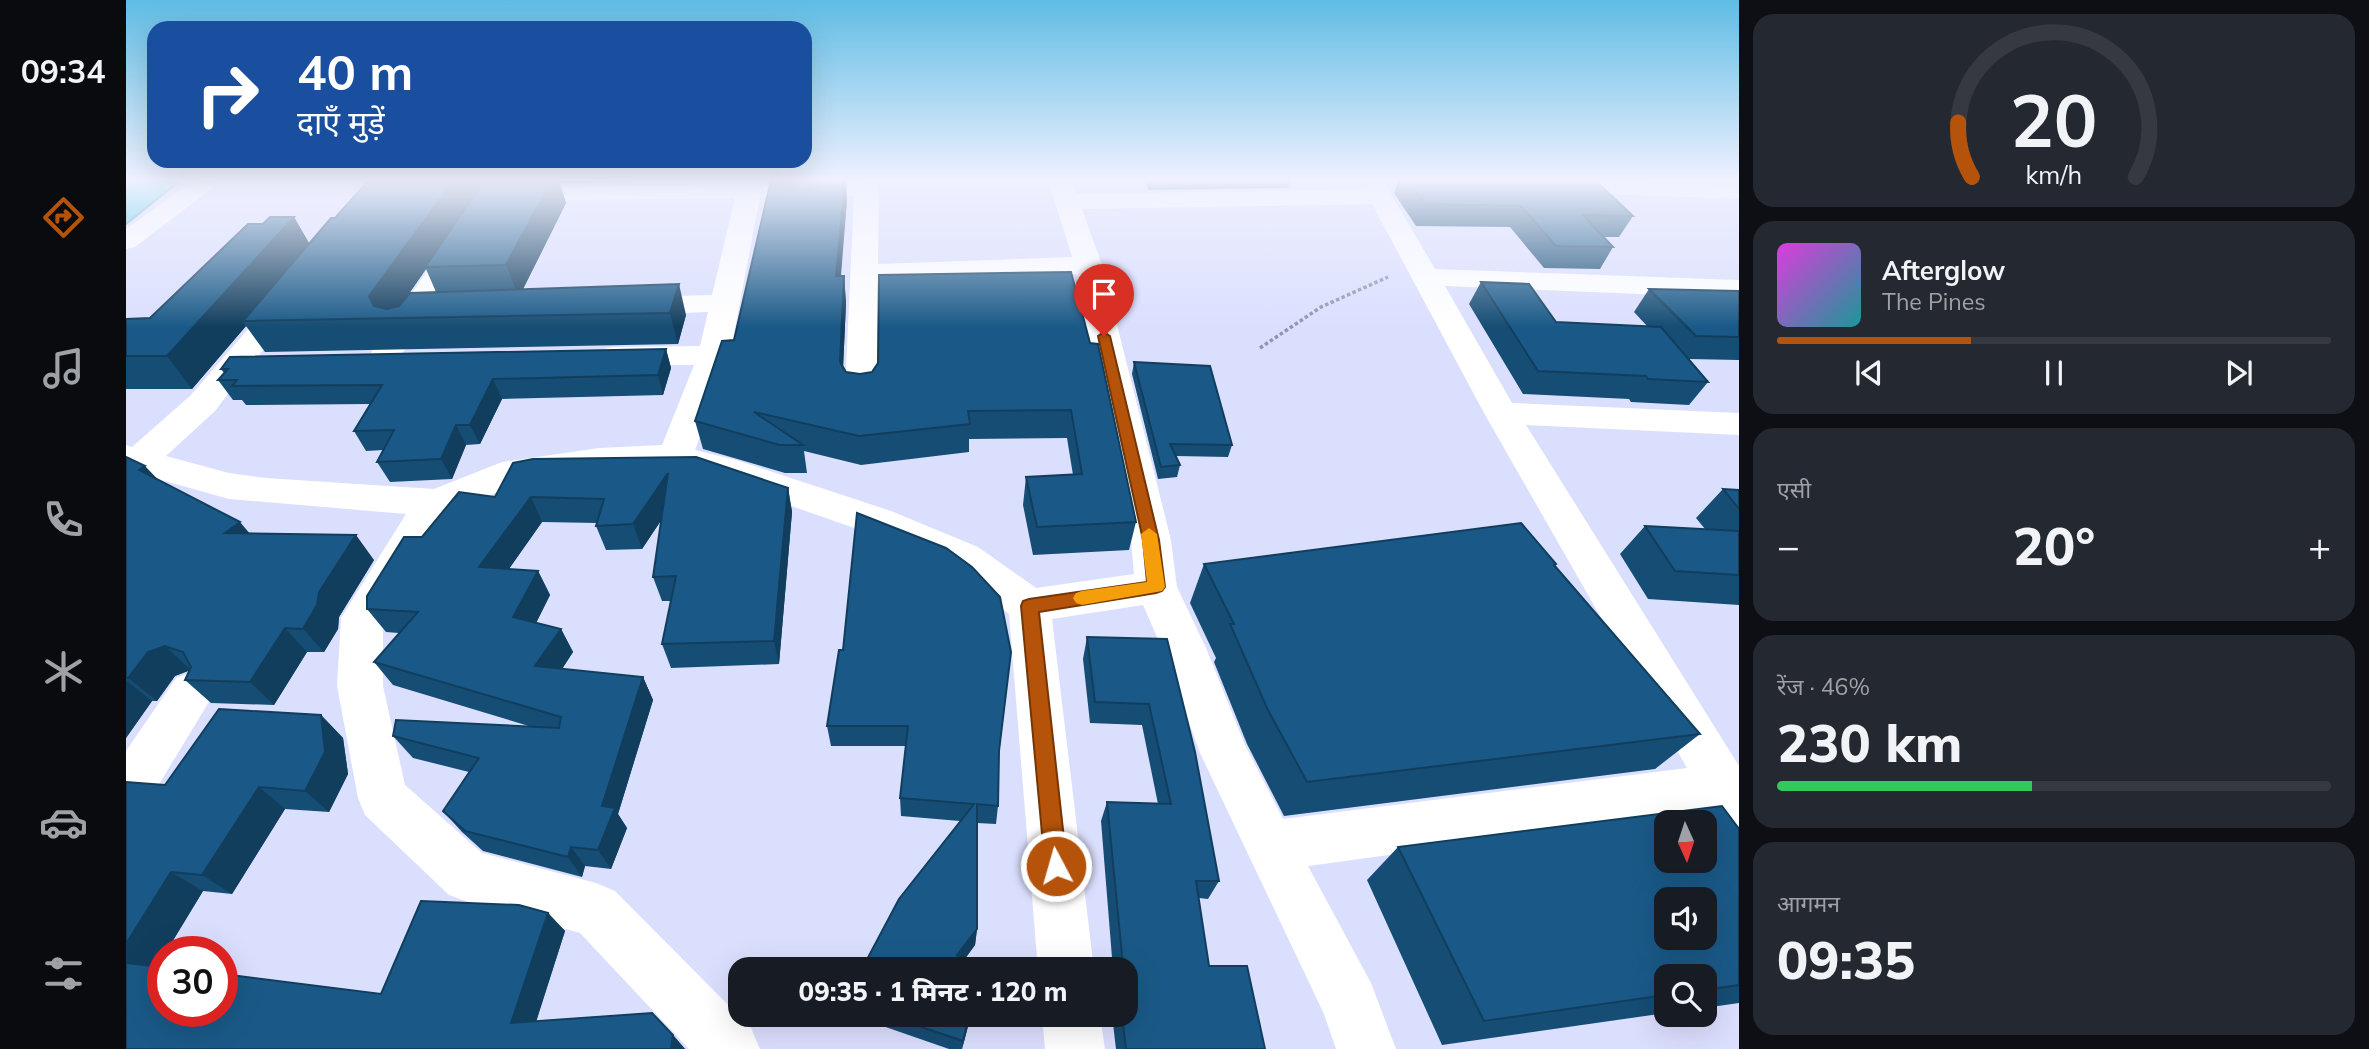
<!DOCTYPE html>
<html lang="hi">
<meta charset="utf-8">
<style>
body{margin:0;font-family:Mulish,"Noto Sans Devanagari",sans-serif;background:#242831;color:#f1f3f6;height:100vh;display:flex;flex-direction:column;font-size:26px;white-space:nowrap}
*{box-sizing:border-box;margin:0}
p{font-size:23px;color:#9ea1a6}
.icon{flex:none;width:38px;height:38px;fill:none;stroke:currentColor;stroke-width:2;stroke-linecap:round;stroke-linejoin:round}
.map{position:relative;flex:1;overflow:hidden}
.sheet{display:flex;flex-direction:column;gap:14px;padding:14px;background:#0d0f14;width:630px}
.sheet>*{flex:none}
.hud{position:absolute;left:21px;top:21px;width:665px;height:147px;border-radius:21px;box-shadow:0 7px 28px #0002;background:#1a4fa0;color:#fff;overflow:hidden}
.needle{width:46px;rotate:177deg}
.fabs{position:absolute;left:1528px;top:810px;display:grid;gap:14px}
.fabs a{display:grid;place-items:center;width:63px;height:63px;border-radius:14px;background:#171b24;box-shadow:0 7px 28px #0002;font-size:35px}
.speed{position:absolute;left:21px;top:936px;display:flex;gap:14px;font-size:35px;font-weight:700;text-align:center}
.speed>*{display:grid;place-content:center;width:91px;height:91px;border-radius:50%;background:#171b24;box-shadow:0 7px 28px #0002;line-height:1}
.speed .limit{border:10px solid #d22;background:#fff;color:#111}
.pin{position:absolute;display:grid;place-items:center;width:60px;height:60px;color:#fff;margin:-72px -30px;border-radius:50% 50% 50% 0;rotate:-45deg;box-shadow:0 0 7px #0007}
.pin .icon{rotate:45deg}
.me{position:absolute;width:77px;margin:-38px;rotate:354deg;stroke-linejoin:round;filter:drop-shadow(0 0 5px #0008)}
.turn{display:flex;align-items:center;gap:24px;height:147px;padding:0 35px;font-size:32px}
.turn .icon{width:91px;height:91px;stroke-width:2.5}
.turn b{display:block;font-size:49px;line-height:60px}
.big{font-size:52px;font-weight:800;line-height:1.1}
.sheet .card{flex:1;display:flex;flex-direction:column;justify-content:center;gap:10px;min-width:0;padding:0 24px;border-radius:21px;background:#242831}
.sheet .dial{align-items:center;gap:0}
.dial svg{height:182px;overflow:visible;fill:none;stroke:#363941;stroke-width:7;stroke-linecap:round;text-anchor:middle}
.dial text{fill:#f1f3f6;stroke:none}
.song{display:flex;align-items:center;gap:21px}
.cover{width:84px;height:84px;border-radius:10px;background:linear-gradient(135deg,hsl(300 70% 55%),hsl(180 70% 35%))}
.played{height:7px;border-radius:4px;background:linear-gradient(90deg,#b45309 35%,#363941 35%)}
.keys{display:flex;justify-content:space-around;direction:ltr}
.heat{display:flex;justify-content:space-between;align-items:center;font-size:38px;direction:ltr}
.charge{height:10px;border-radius:5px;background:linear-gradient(90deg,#34c759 46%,#363941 0)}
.trip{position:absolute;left:602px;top:957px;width:410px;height:70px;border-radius:21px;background:#171b24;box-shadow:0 7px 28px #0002;font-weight:800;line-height:70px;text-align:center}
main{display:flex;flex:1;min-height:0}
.tab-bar{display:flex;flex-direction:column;width:126px;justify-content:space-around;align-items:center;background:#090b0e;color:#9ea1a6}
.tab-bar .icon{width:49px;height:49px}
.tab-bar .current{color:#b45309}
.tab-bar b{font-size:32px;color:#f1f3f6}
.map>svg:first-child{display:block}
.water{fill:#33c8df;stroke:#2992a5;stroke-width:2}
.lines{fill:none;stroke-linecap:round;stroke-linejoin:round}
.path{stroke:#9194ac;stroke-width:3.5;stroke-dasharray:3.5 2.5;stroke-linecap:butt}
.minor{fill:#fff;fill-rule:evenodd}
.wall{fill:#164d74;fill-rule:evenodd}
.shaded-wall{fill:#123e5e}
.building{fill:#1a5987;stroke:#123e5e;stroke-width:2;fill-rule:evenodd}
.route{fill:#b45309;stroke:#753606;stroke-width:2}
.slow{fill:#f59e0b}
</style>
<main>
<nav class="tab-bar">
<b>09:34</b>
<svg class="icon current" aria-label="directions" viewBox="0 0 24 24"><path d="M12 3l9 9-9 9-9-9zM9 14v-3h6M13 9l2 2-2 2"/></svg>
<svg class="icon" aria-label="music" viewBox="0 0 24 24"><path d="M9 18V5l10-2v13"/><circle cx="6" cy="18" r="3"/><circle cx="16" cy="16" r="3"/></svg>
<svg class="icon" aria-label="phone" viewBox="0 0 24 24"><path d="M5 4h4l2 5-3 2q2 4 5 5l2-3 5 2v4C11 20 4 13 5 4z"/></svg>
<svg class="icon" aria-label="climate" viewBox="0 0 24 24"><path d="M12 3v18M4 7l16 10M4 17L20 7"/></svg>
<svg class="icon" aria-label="car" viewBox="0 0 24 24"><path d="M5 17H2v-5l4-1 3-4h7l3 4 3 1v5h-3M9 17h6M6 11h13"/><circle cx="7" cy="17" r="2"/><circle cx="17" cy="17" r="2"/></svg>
<svg class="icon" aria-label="filters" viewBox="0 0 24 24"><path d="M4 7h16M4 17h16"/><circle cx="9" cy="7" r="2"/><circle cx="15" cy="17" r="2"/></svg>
</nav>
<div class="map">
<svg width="1613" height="1049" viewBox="0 0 1613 1049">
<rect width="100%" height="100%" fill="#dbdffe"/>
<polygon class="water" points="0,180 55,180 0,224"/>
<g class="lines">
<polyline class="path" points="1134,348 1195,307 1262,277"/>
<g class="minor">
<polygon points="68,180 97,180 9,247 0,249 0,229"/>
<path d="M753,180L752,264L946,257L922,180H946L951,194L1238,189L1233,180H1257L1309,269L1613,280V298L1319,286L1386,403L1613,413V435L1400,425L1613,766V835L1595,828L1585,811L1182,866L1245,983L1270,1049H1210L1198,1014L1074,753L1036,648L1017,605L926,619L968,970H912L883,614L824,569L737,531L588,479L549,469L473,472L383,487L324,513L301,543L257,619V686L279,785L356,853L470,883L489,891L625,1028L634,1049H563L454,933L342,902L323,895L239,815L232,798L211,686L215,618L280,514L103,499L0,470V445L6,447L65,395L153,293L163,290L173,293L178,299L133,355L159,357L164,364L159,371L117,374L89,411L40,456L103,473L140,478L308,489L376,462L473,448L536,445L568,365H488L477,363L472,356L477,349L488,347L574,346L582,312L504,315L494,312L489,306L494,300L504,297L586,295L609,198L386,201L377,199L374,194L377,189ZM728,196L719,390L723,397L735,400L747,397L751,390L752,281L950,274L1005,540L1008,574L910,588L852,547L765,511L610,460L569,450L604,355L634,197ZM1246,204L1358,413L1561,768L1157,819L1119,745L1080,648L1051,587L1045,540L976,265L956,209Z"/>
<polygon points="1414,180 1613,185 1613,199 1423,192 1414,190 1411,185"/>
<polygon points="336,231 345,233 349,239 272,360 267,367 256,370 245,367 240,360 327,233"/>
<polygon points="66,672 82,678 89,692 18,809 0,816 0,751 50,678"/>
<polygon points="916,1015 974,1015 979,1049 919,1049"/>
</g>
</g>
<g class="wall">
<path d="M243,180H355L357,184L359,180H564L433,183L440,203L397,289L560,315L552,344L139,352L120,326L66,389H0V319L24,318L137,224L168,217L183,244L209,218ZM300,269L310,292L282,295Z"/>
<polygon points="1018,180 1164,180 1162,188 1022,190"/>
<polygon points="1273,180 1414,181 1507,216 1493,237 1478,237 1487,247 1474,269 1418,268 1384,227 1290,226 1268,193"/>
<polygon points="721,199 715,276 718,276 720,303 717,368 720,372 734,374 746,372 945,272 1010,522 1003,550 907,555 897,505 900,477 947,475 941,438 843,439 843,452 735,465 678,451 681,473 659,473 577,449 569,421 608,340"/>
<polygon points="1355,282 1430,322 1521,326 1508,312 1523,289 1613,291 1613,360 1563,359 1582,382 1563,405 1505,402 1503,399 1397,394 1343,304"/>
<polygon points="540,349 545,368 537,395 376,399 354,444 340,445 326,479 264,482 251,462 257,450 240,451 228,431 244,404 120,405 116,400 107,400 92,380 98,373 95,369"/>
<polygon points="1008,362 1106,445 1102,457 1050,456 1054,465 1051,477 1032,479 1006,374"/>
<polygon points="0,457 32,480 123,533 248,560 213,617 212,629 198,652 181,652 148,705 85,703 59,680 64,670 49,676 31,701 26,701 0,738"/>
<polygon points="662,488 666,512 653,664 545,668 536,644 545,601 536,601 527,577 536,519 516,549 480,550 470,526 471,523 416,522 383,569 412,571 424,595 410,623 435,629 447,652 436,669 517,677 527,700 492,814 501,828 485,869 459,866 456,877 357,851 336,832 317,811 343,772 287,758 267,736 406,727 267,685 248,662 273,633 260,632 241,609 296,537 369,497"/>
<polygon points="1597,489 1613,490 1613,605 1522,599 1494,554 1519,526 1579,529 1570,518"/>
<polygon points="1078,564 1430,564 1429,566 1574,734 1529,769 1158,816 1121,744 1088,662 1090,658 1064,603"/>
<polygon points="961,637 1041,639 1093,881 1082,899 1073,898 1083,966 1139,1049 990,1049 986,1015 999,1015 999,970 987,970 975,821 981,802 1032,804 1016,725 964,723 957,659"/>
<polygon points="713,650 873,751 872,806 870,824 851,823 851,929 849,945 839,959 853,965 852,970 733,970 737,967 834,821 775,816 774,798 780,746 705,746 701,726"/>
<polygon points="195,715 217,738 222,774 203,812 159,809 106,894 77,891 40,952 37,952 37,958 32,966 255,994 422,913 439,931 410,1021 547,1035 559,1049 0,1049 39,785"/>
<polygon points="1613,829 1613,1003 1578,1008 1578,976 1540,976 1540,1013 1316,1045 1241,880 1272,847"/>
<polygon points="725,1015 845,1015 836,1049 823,1049"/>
</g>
<g class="shaded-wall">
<polygon points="328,180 355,180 357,185 299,267 300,269 266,318 255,318 243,296"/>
<polygon points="426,180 433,180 440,203 393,297 380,265"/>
<polygon points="719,180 720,180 721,199 712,303 710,276"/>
<polygon points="168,217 186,248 117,321 120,326 66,389 41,356"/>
<polygon points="718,276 720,303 716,390 714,362"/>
<polygon points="553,284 560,315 552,344 544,313"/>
<polygon points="540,349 545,368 537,395 532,375"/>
<polygon points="367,379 376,399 354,444 344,425"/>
<polygon points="330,425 340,445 326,479 315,459"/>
<polygon points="19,466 42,490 13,470"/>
<polygon points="542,473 550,498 516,549 507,524"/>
<polygon points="662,488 666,512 653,664 648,641"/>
<polygon points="405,497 416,522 367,591 353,567"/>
<polygon points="114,522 135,547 99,533"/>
<polygon points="230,535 248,560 213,617 212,629 198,652 177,629 193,592"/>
<polygon points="412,571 424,595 401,641 387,617"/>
<polygon points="159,628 181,652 148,705 124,682"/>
<polygon points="435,629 447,652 423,689 409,666"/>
<polygon points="39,646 65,670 49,676 31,701 2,678 22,652"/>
<polygon points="517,677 527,700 492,814 501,828 485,869 472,850 476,806"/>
<polygon points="0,680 26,701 0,738"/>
<polygon points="195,715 217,738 222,774 203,812 179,791"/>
<polygon points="133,787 159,809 106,894 76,875"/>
<polygon points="445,847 459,866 456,877 442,857"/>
<polygon points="45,872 77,891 40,952 37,952 37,958 25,978 0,966 0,944"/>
<polygon points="422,913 439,931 405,1038 385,1023"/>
<polygon points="851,929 849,945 830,970 831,955"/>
<polygon points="843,1015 845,1015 836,1049 837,1041"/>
<polygon points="547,1035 559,1049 545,1049"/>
</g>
<g class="building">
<polygon points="243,180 328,180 243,296 248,306 261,309 273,306 284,293 553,284 544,313 117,321 205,218 209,218"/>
<polygon points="359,180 426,180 380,265 299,267"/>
<polygon points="645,180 719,180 710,276 718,276 714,362 720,372 734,374 746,372 752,363 753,275 945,272 964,343 972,344 1010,522 911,527 900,477 956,474 945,410 842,411 844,424 733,436 628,412 677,445 654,445 569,421 596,341 608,340"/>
<polygon points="1282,180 1413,180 1414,181 1471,182 1507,216 1457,215 1487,247 1430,246 1395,206 1299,204"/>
<polygon points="144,217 168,217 41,356 0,356 0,319 24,318 122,224 137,224"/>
<polygon points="1355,282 1403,284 1430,322 1535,327 1582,382 1522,379 1520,376 1412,371"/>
<polygon points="1523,289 1613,291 1613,337 1570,336"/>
<polygon points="540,349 532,375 367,379 344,425 330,425 315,459 251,462 268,430 228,431 256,385 106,386 111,380 92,380 102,369 95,369 104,357"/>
<polygon points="1008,362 1084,366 1106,445 1044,444 1054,465 1035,467"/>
<polygon points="0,457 19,466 13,470 114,522 99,533 230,535 193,592 191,605 177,629 159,628 124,682 59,680 65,667 57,652 39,646 22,652 2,678 0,678"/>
<polygon points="570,457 662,488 648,641 536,644 550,576 527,577 542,473 507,524 470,526 478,499 405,497 353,567 412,571 387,617 435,629 409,666 517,677 476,806 489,808 472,850 445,847 442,857 339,831 317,811 353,758 267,736 270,720 433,728 435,717 248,662 292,612 241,609 241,596 278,537 296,537 333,492 369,497 387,463 407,459"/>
<polygon points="1597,489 1613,490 1613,509"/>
<polygon points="731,513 820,548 846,567 874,597 885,652 873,751 872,806 851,804 851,929 831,955 853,965 851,970 733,970 734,966 737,967 773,899 848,804 774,798 782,726 701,726 713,650 717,650"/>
<polygon points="1395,523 1430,564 1428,565 1574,734 1181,782 1141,708 1104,624 1108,624 1078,564"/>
<polygon points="1519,526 1613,531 1613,575 1549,571"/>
<polygon points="961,637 1041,639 1069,752 1093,881 1070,881 1083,966 1121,966 1139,1049 1000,1049 996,1015 999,1015 999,970 990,970 990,965 997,965 981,802 1045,804 1023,704 969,702"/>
<polygon points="93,709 195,715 199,752 179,791 133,787 76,875 45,872 0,944 0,782 39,785"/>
<path d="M1596,806L1613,829V985L1578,990V976H1540V995L1358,1021L1272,847ZM1540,822H1578V861H1540ZM1540,900H1578V938H1540Z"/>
<polygon points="295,901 393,905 422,913 385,1023 526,1013 547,1035 545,1049 0,1049 0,963 37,967 37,1012 96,1012 96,974 255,994"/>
<polygon points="760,1015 843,1015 837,1041"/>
</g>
<linearGradient id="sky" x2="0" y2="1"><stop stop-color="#5fbce4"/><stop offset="0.55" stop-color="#eff1ff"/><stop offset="1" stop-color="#eff1ff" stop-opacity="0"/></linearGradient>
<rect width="1613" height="327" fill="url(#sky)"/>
<polygon class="route" points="978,332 984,336 1033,540 1039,587 1036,591 1030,593 913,612 941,866 938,873 930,877 922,873 919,866 895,606 897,601 903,599 1021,582 1017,540 972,336"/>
<polygon class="slow" points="1023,528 1031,534 1039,587 1036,591 956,605 950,603 947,598 950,593 956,591 1021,582 1015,534"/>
</svg>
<div class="fabs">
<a><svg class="needle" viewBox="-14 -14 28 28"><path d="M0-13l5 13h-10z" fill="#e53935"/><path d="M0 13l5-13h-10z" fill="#9ea1a6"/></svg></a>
<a><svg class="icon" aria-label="sound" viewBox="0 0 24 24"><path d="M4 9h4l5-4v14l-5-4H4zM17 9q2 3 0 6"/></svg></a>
<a><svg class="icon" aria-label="search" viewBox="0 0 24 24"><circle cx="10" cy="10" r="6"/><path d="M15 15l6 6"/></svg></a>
</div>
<div class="speed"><div class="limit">30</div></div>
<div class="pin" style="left:978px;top:336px;background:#d93025"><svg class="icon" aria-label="arrive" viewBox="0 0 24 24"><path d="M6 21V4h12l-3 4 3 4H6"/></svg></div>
<svg class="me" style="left:930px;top:866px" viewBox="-20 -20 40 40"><circle r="17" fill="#b45309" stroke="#fff" stroke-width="3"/><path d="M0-11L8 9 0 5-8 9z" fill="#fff"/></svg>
<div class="trip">09:35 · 1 मिनट · 120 m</div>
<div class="hud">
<div class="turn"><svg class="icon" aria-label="right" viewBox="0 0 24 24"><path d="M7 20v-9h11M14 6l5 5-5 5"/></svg><div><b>40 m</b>दाएँ मुड़ें</div></div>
</div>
</div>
<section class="sheet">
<div class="card dial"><svg viewBox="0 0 100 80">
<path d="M14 69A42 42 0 1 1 86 69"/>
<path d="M14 69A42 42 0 0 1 8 45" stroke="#b45309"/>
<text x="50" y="56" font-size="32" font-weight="700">20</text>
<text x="50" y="72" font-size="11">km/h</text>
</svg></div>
<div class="card">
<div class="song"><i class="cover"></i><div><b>Afterglow</b><p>The Pines</p></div></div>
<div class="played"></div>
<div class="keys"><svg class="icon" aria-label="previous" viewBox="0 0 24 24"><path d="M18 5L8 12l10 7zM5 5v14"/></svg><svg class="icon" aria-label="pause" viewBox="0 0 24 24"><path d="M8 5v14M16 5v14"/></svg><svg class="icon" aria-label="next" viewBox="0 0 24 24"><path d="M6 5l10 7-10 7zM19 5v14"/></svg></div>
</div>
<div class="card"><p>एसी</p>
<div class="heat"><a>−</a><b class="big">20°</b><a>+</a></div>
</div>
<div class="card"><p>रेंज · 46%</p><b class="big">230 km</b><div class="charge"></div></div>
<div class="card"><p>आगमन</p><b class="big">09:35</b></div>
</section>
</main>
